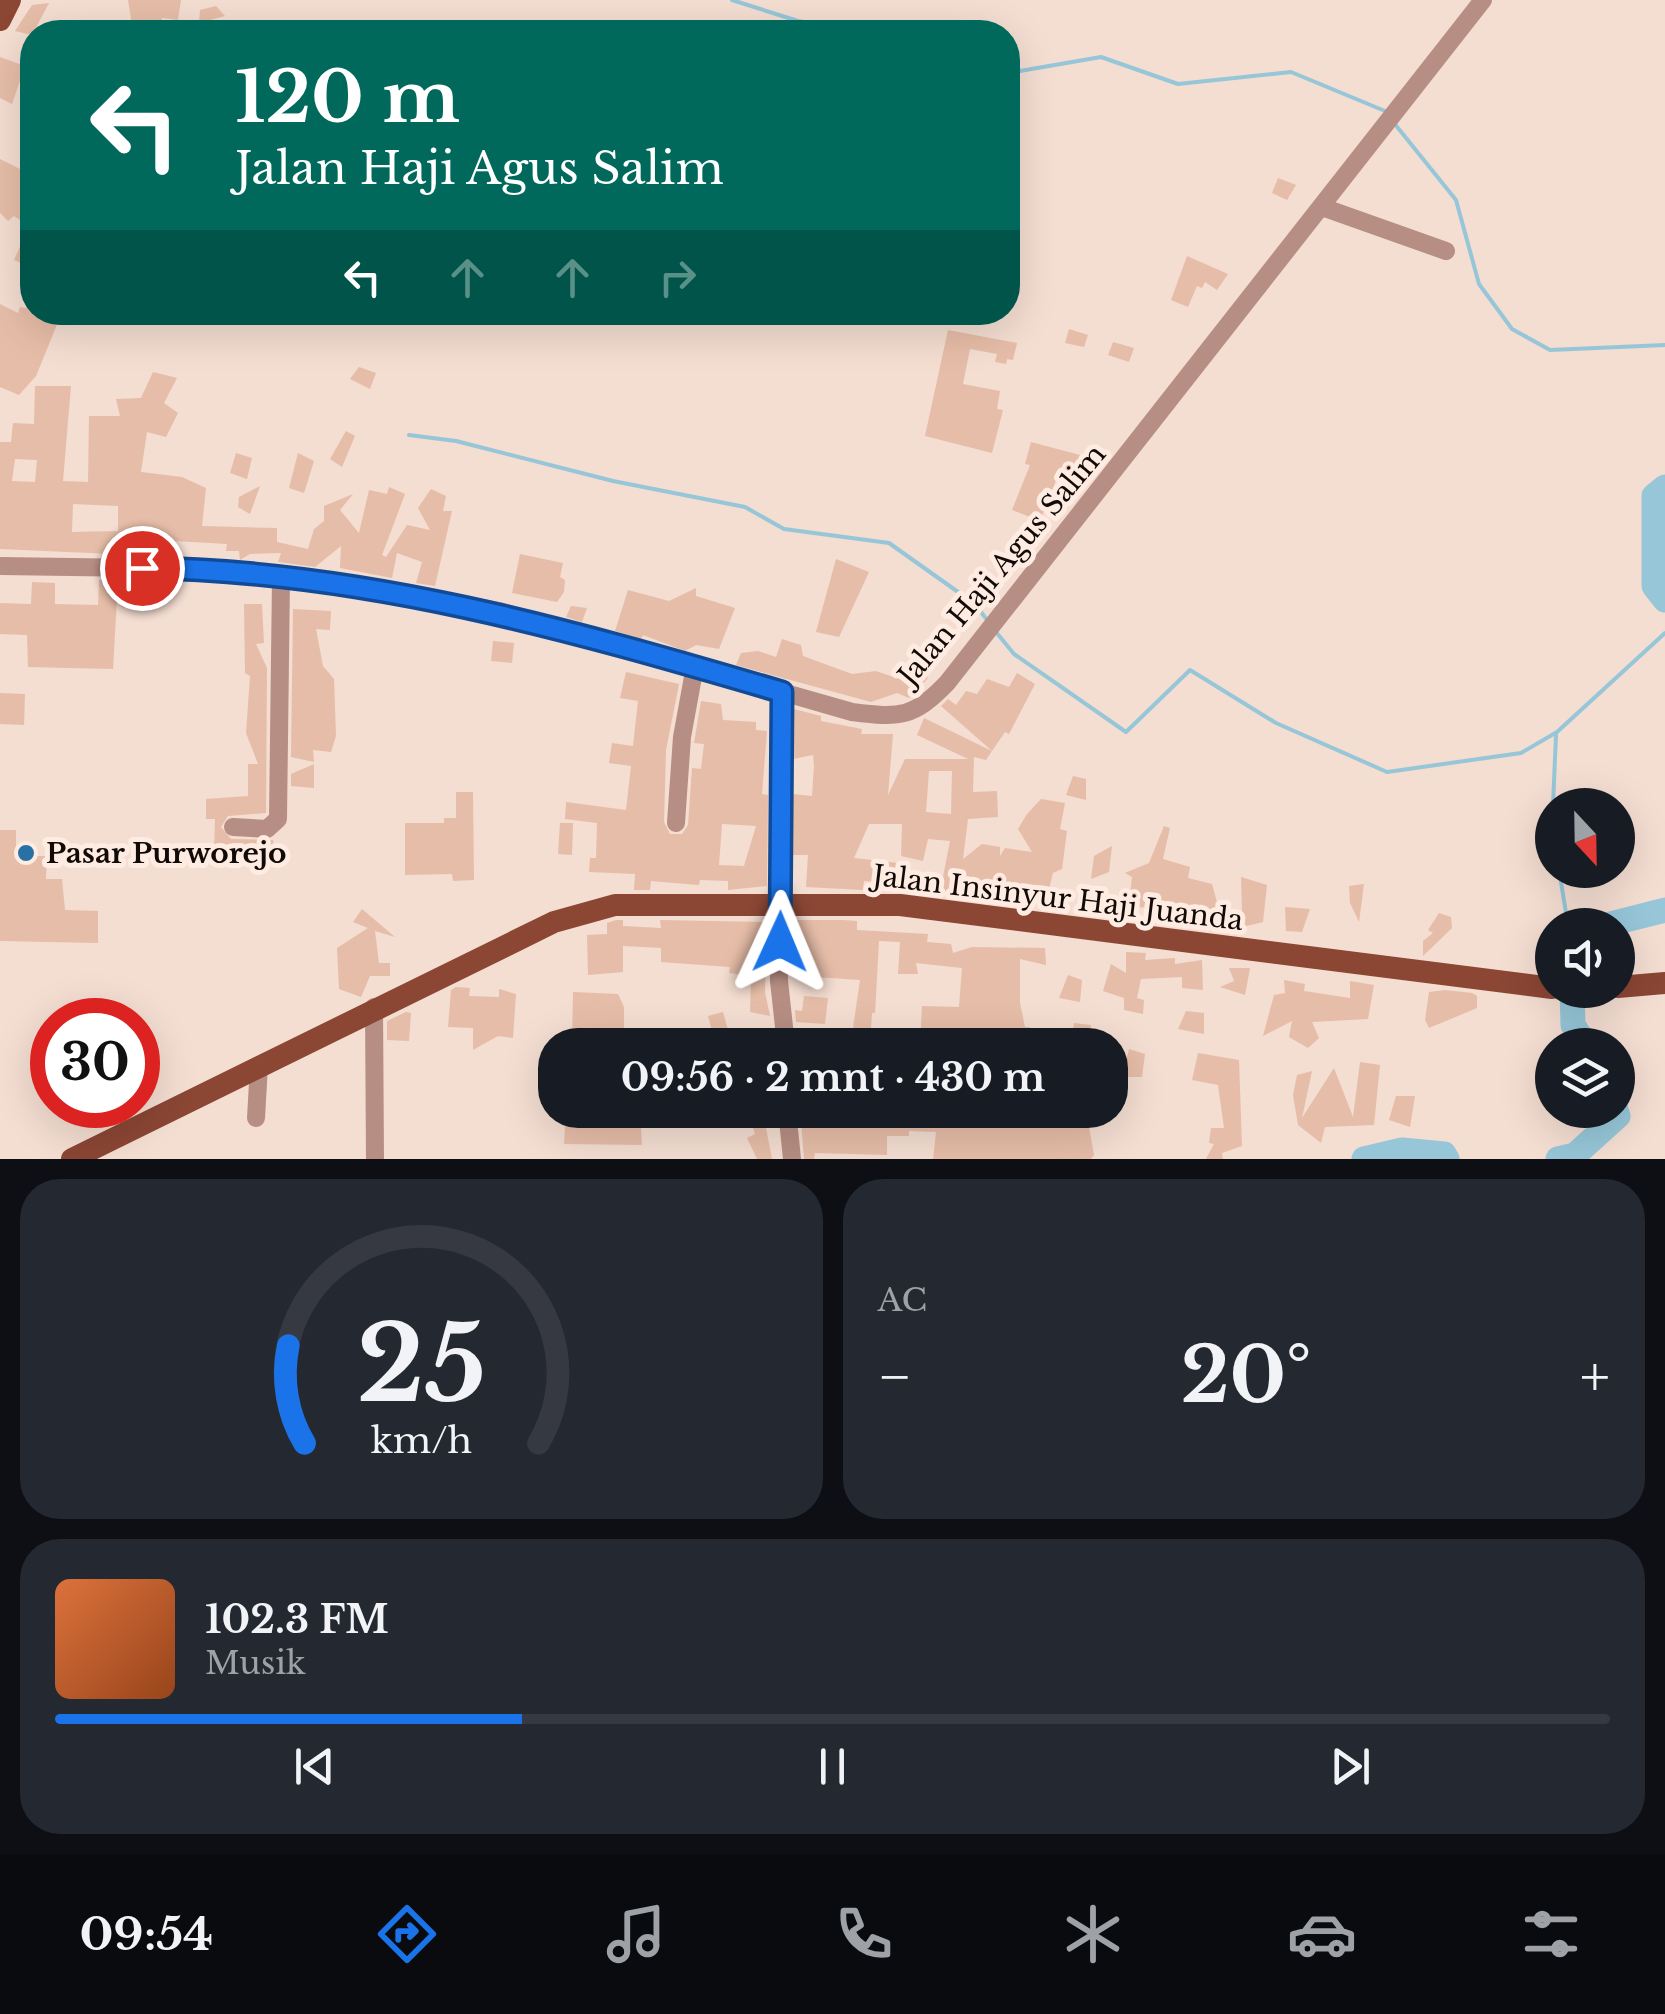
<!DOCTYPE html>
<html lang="id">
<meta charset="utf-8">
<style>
body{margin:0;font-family:"Libre Baskerville",serif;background:#242831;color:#f1f3f6;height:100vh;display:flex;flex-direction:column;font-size:38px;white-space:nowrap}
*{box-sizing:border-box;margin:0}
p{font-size:32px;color:#9ea1a6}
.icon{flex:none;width:55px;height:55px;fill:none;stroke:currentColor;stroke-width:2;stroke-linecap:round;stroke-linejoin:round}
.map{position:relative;height:1159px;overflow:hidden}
.panel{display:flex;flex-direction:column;gap:20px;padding:20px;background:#0d0f14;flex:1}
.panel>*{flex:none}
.guide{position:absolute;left:20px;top:20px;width:1000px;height:305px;border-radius:40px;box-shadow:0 10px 40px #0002;background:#00695c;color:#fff;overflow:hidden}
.needle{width:65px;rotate:158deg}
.fabs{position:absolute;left:1535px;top:788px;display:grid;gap:20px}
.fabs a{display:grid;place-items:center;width:100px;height:100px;border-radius:50%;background:#171b24;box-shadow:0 10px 40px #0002;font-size:50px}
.speed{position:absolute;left:30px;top:998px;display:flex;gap:20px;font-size:50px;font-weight:700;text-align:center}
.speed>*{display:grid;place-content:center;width:130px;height:130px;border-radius:50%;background:#171b24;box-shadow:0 10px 40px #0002;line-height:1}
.speed .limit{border:15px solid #d22;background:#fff;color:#111}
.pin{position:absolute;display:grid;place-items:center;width:85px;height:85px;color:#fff;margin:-42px;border:5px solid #fff;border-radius:50%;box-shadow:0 2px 10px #0007}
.me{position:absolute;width:110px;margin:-55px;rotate:1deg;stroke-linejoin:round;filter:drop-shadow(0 0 8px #0008)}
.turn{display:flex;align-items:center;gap:35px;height:210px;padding:0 50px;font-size:45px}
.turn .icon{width:130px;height:130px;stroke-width:2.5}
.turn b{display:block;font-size:70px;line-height:85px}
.lanes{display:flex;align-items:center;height:95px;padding:0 50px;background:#0003;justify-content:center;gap:50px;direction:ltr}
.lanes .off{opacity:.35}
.big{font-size:75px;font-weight:700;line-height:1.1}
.panel .tile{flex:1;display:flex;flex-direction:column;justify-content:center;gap:15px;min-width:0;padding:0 35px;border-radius:40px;background:#242831}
.panel .dial{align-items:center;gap:0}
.dial svg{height:260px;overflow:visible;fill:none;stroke:#363941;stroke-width:7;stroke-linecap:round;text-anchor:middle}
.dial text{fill:#f1f3f6;stroke:none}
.song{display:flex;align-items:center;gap:30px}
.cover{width:120px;height:120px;border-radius:15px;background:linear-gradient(135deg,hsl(20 70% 55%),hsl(20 70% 35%))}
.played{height:10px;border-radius:5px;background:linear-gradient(90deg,#1a73e8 30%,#363941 30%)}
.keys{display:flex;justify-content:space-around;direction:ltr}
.heat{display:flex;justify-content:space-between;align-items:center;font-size:55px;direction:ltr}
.panel .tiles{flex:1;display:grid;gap:20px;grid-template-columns:1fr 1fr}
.tile:last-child{grid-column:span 2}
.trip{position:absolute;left:538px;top:1028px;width:590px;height:100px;border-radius:40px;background:#171b24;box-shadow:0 10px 40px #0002;font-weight:700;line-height:100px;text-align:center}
.tabs{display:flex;height:160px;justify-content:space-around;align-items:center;background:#090b0e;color:#9ea1a6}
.tabs .icon{width:70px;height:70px}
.tabs .active{color:#1a73e8}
.tabs b{font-size:45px;color:#f1f3f6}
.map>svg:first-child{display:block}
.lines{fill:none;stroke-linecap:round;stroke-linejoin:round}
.stream{stroke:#96c6d8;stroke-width:4}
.river{stroke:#96c6d8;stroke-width:25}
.building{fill:#e6bda8;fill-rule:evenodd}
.minor{stroke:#b78e83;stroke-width:18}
.major{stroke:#8b4634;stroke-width:22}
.route-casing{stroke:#114b97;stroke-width:25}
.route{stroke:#1a73e8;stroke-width:18}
.poi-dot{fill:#2970a5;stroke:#feebe1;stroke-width:4}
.labels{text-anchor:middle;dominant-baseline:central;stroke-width:10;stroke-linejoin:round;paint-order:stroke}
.street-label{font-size:28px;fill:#110a06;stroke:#feebe1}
.poi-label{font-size:28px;font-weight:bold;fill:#110a06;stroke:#feebe1;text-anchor:start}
</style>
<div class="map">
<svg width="1665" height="1159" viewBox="0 0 1665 1159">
<rect width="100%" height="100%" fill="#f4ddd1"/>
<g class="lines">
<g class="stream">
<polyline points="732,0 798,21 860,32"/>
<polyline points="1008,61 1020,71 1101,57 1178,84 1291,72 1385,111"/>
<polyline points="1394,123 1456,200 1479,284 1512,329 1550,350 1665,345"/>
<polyline points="409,435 456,441 613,481 745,507 784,529 889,543 975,604 987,620"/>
<polyline points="996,632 1014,654 1126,732 1190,670 1276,723 1387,772 1521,753 1557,732 1665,633"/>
<polyline points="1553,805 1556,735"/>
<polyline points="1559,870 1568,925"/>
</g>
<g class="river">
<polyline points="1665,487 1654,496 1654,586 1665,600"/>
<polyline points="1606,925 1665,910"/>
<polyline points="1572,990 1573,1025 1586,1045"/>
<polyline points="1364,1159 1402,1150 1444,1154 1447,1159"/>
<polyline points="1558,1159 1575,1155 1618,1116 1616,1110"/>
</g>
</g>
<g class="building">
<polygon points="128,0 181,0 178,20 162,18 159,32 133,32"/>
<polygon points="49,3 32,35 15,31 32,5"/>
<polygon points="216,6 225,16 199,23 200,10"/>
<polygon points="459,21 480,21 478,32 458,32"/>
<polygon points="0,57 25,66 12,104 0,98"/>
<polygon points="0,159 32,175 32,268 14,260 29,226 14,216 8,221 0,213"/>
<polygon points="1278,178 1296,185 1287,200 1272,193"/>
<polygon points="1187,256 1228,274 1217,290 1205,282 1202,288 1197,286 1188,307 1171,300"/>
<polygon points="0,304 18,313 20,307 53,312 49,319 58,322 36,376 19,395 0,387"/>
<polygon points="1069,329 1088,335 1084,347 1065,343"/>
<polygon points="948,330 1017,343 1013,360 1007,359 1006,364 995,362 997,354 970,349 963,384 1000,391 997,409 1003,410 992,453 925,436"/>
<polygon points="1113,342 1134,348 1129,362 1108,355"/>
<polygon points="359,367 376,373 370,389 350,379"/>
<path d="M153,372L177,378L164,403L178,413L166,437L147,432L141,472L182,477L206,488L202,526L277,528V542L308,549L314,529L324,521V506L353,494L340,510L359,533L369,490L387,494L389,487L405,494L382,555L386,557L407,525L430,530L418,508L431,489L446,496L443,511H452L435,586L416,583L422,562L397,553L392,578L340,568L341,546L315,567L278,562L281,553L250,554L240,560L239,551H226L227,544L174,541V554L157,556L0,549V442H11L13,423L34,424L35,386H71L63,481L88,482L89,416H120L116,399L141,398ZM15,459L37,460L35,482L12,481ZM73,504L118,506V531L72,532Z"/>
<polygon points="346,431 355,436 342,467 330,459"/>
<polygon points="1031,442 1080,455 1074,476 1059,473 1040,521 1012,510 1030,465 1025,464"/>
<polygon points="236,453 252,458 247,479 230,473"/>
<polygon points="298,453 314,461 304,493 289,488"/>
<polygon points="260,486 250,514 238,507 239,497"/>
<polygon points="520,554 563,563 560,577 565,580 564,592 557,602 512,593"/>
<polygon points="836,559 869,572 839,637 816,632"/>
<polygon points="99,580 118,580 113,669 28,667 27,635 0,634 0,603 31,604 32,582 55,583 55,604 98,605"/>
<polygon points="696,588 696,596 735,608 719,649 696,645 685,651 643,635 641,639 615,631 628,590 669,601"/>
<polygon points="244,604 262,604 264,643 256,644 267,668 266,813 228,816 221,827 231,839 273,840 274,851 214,854 215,819 206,819 206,799 248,796 248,764 258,764 246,733 250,676 245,673"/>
<polygon points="571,606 587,608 582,622 566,617"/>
<polygon points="293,609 331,611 330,630 316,629 323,666 334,679 336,736 331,752 313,750 314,762 291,757"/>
<polygon points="782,639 801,645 803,656 852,674 876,671 902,680 915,666 928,678 909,698 897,693 871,702 736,665 741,653 758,651 776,657"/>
<polygon points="493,641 514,643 512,663 491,661"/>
<path d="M626,672L679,684L666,750L664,822L670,834H682L688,825L692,768L701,769L704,744L694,743L701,701L721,704L723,720L756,722V730L767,731L762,794L768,795L767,886L728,890V881L700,880L699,885L651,881L650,890H634L635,874L589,872L590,858H596L597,823L565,819L566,802L626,810L631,766L609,763L612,743L633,746L638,701L620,698ZM722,824L756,826L744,866L719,865Z"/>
<polygon points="1017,673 1035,684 1009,734 1005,732 992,751 941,706 948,699 956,705 966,691 977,694 987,679 1009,687"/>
<polygon points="0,693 25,694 24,725 0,724"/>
<path d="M794,709L821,716V721L862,729L861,734H893L888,795L905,759H968L917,735L924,718L992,751L986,760L974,757L973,792L997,791L998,817L968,819L963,859L982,844L1000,847V856L1005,848L1032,852L1018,829L1027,814L1041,799L1065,803L1060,829L1067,831L1062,869L1053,873L1048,893L1030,888L1024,902L1016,905L940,892L950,841L928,839L923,861L901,856L902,824H869L854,858L898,863L896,884L864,881L863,890L806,887L808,855H792L793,794L812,796L814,765L813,755L793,759ZM929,771H952L951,814L926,812Z"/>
<polygon points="314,764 314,788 291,786 291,774"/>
<polygon points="1073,776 1086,779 1086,800 1066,795"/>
<polygon points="456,792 473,792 474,880 453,881 452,874 405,875 405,823 444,823 444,818 456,818"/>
<polygon points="560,823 573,823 572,855 558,854"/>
<polygon points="1164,826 1170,828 1163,859 1190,867 1188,878 1212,884 1218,906 1242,914 1241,877 1267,885 1263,922 1226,931 1183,926 1185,912 1129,906 1132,877 1125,873 1149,863"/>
<polygon points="0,830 16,830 16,856 47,856 46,879 62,879 65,910 98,911 98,943 0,941"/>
<polygon points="1112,846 1109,872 1091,879 1094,856"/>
<polygon points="1364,884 1359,922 1350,903 1349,886"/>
<polygon points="1285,907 1310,909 1302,932 1286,931"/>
<polygon points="362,909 395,937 375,931 379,963 390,963 390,976 370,976 361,997 339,989 337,948 368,928 353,922"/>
<polygon points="1439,913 1451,917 1452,928 1423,956 1423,941 1433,933 1428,930"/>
<polygon points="616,920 623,920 623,926 661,928 660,920 767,922 765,992 770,1016 750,1012 751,976 729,973 730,967 661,962 661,948 623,946 623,972 588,975 587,935 607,934 607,923"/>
<polygon points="792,920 843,920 857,921 857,930 928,934 927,942 951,944 953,953 972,947 1045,948 1046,965 1020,959 1020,1003 1025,1027 1030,1027 1030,1045 988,1045 988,1041 967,1032 949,1045 920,1045 922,1006 959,1007 962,968 916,963 918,974 898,974 900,942 879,941 875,1013 872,1013 871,1029 853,1028 860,980 800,976 802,933 792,930"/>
<polygon points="1126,952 1146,953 1145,960 1175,958 1175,964 1202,960 1203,990 1182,988 1182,977 1141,979 1137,998 1144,1000 1143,1014 1124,1010 1124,998 1103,991 1111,964 1126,973"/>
<polygon points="1229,968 1250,968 1245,995 1220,987 1234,981"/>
<polygon points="1068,975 1082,980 1080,1002 1059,998"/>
<polygon points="1284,980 1305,984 1304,991 1350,998 1350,981 1374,985 1368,1019 1312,1022 1319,1038 1308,1048 1289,1037 1292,1021 1263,1036 1274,995 1285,993"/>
<polygon points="456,987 470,988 469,996 499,997 499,989 516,994 513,1038 498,1036 473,1050 473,1028 448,1027 451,990"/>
<polygon points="1445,990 1472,993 1477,996 1477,1008 1429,1028 1425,1020 1429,992"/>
<polygon points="573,992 618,994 624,1007 624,1045 572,1045"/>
<polygon points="804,996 828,998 825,1024 796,1022 795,1010 802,1011"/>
<polygon points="1186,1011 1204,1013 1204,1034 1178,1029"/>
<polygon points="406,1012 411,1013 409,1041 387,1040 387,1021"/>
<polygon points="723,1012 728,1030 724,1045 716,1045 708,1016"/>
<polygon points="1074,1023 1091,1025 1089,1045 1071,1045"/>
<polygon points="1129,1049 1145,1054 1142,1077 1110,1077 1110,1051 1127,1057"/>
<polygon points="1198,1053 1239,1060 1242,1146 1222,1153 1223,1159 1206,1159 1214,1144 1209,1143 1211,1128 1224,1128 1218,1085 1192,1080"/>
<polygon points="1360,1062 1380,1065 1374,1125 1325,1127 1321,1143 1298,1125 1293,1095 1297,1075 1312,1071 1302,1118 1334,1068 1353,1117"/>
<polygon points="1396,1096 1415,1096 1410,1127 1389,1120"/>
<polygon points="566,1110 588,1110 587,1120 623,1122 623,1110 640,1110 642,1145 564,1144"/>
<polygon points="800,1110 1086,1110 1094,1155 1091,1159 933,1159 936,1132 909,1131 909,1136 887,1136 887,1155 815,1153 814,1159 804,1159"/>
<polygon points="747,1112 763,1112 772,1159 757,1159 747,1138 755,1134"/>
</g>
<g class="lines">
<g class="minor">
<polyline points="1322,207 1446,251"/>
<path d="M0,566L212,569L415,595L499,611L852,712C900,718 913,718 947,683L1483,0"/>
<polyline points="781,692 779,981 786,1045"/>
<polyline points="676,823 682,737 695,666"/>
<polyline points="233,827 267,829 278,819 281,578"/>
<polyline points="374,1007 375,1159"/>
<polyline points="787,1110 792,1159"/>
<polyline points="256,1118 259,1065"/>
</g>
<g class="major">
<polyline points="0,20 10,0"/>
<polyline points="1618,987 1665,983"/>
<polyline points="72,1159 554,922 615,905 900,905 1552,988"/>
</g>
</g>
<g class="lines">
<g class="route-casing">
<path id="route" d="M142,568C362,570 571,630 782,692L780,942"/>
</g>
<use href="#route" class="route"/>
</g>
<circle class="poi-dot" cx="26" cy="853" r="10"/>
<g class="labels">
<g class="street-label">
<text transform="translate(1002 565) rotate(-50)">Jalan Haji Agus Salim</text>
<text transform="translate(1058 898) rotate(7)">Jalan Insinyur Haji Juanda</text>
</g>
<g class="poi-label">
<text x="46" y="853">Pasar Purworejo</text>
</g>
</g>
</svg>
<div class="fabs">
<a><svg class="needle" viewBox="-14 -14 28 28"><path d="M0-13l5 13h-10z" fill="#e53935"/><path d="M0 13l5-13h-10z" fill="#9ea1a6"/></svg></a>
<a><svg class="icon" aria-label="sound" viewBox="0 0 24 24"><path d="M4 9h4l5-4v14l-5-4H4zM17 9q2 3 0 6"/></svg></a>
<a><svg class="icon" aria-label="layers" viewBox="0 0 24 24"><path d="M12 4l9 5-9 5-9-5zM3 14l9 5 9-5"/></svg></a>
</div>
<div class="speed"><div class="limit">30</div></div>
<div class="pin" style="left:142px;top:568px;background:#d93025"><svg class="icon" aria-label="arrive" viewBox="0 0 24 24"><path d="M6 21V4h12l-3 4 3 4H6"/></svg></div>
<svg class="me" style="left:780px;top:942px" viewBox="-20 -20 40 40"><path d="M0-17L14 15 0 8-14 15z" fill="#1a73e8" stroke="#fff" stroke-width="4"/></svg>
<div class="trip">09:56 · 2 mnt · 430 m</div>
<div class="guide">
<div class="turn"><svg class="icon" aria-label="left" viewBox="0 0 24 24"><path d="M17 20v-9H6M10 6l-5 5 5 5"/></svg><div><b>120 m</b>Jalan Haji Agus Salim</div></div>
<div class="lanes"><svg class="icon" aria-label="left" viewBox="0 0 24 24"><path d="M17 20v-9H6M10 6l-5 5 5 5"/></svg><svg class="icon off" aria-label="ahead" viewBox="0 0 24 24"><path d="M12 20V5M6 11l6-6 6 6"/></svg><svg class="icon off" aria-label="ahead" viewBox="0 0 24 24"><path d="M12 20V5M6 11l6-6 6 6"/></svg><svg class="icon off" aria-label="right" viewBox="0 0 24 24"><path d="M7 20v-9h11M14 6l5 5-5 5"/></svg></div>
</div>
</div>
<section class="panel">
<div class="tiles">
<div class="tile dial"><svg viewBox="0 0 100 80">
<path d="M14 69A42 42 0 1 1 86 69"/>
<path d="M14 69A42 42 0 0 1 9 39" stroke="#1a73e8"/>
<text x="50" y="56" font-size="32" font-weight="700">25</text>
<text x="50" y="72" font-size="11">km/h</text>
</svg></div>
<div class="tile"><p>AC</p>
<div class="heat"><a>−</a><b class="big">20°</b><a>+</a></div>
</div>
<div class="tile">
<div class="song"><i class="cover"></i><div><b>102.3 FM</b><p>Musik</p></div></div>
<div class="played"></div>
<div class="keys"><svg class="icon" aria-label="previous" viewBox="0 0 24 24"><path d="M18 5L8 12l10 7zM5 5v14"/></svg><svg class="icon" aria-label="pause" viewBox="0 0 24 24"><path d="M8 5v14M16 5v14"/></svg><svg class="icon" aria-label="next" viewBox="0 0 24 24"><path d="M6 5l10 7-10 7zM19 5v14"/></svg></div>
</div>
</div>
</section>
<nav class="tabs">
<b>09:54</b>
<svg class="icon active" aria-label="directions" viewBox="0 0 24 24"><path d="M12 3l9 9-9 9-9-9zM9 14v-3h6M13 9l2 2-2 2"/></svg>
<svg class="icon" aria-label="music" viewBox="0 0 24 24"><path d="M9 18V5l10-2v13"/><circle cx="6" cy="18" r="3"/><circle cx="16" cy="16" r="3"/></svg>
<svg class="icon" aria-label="phone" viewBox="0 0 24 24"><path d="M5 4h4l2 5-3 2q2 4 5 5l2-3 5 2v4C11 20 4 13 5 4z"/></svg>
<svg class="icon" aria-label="climate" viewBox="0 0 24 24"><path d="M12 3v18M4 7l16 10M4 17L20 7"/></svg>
<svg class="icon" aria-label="car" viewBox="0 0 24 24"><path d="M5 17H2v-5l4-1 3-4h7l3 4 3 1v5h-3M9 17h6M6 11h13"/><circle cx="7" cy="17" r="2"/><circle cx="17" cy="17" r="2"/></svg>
<svg class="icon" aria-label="filters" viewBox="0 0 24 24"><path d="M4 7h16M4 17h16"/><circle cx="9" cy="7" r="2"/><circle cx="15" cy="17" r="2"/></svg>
</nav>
